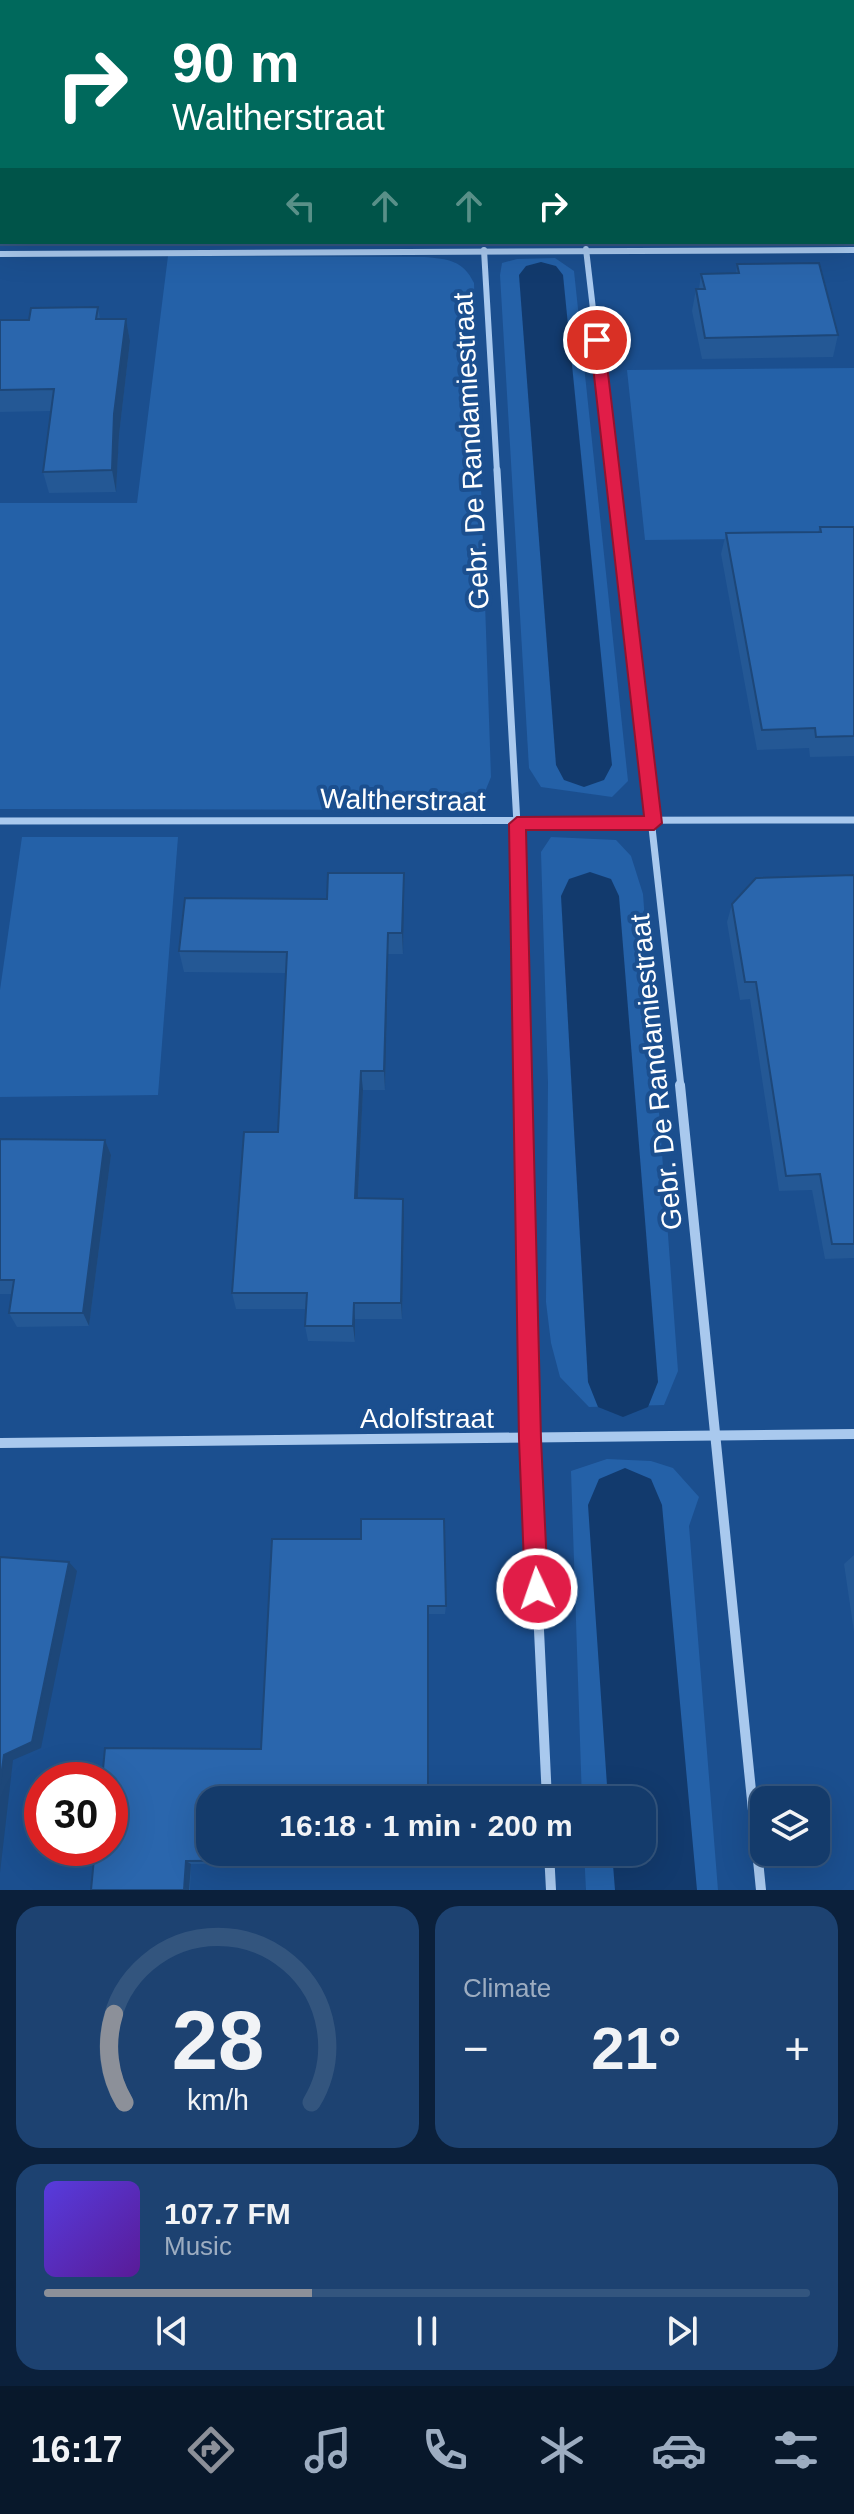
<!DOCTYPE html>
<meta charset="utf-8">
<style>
body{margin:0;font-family:Helvetica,sans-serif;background:#1d4271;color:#f1f3f6;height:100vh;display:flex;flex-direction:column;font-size:30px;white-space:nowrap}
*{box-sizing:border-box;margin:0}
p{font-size:26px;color:#9dadc1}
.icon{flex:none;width:44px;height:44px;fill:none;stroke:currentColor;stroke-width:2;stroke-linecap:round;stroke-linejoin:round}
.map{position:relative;height:1890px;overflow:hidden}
.drawer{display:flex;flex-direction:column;gap:16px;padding:16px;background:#0b203b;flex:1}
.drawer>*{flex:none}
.guide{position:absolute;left:0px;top:0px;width:854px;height:244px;box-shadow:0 8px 32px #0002,0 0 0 2px #33557e;background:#00695c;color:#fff;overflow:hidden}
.buttons{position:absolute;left:750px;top:1786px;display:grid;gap:16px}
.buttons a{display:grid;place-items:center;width:80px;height:80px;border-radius:16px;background:#143b6b;box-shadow:0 8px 32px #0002,0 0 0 2px #33557e;font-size:40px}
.speed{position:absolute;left:24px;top:1762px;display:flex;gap:16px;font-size:40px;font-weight:700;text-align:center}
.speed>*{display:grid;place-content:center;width:104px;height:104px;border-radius:50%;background:#143b6b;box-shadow:0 8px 32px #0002,0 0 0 2px #33557e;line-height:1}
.speed .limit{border:12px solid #d22;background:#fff;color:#111}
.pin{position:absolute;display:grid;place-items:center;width:68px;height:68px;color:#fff;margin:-34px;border:4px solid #fff;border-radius:50%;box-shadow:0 2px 8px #0007}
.me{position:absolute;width:88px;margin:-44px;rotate:357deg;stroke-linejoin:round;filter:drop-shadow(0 0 6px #0008)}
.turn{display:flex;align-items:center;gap:28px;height:168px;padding:0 40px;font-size:36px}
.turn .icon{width:104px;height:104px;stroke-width:2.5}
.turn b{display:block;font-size:56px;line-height:68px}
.lanes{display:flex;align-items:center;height:76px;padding:0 40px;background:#0003;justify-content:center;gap:40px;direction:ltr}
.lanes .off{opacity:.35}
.big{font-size:60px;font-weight:600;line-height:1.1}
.drawer .tile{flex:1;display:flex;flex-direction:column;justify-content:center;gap:12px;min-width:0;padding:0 28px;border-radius:24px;background:#1d4271}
.drawer .dial{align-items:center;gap:0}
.dial svg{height:208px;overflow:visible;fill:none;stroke:#33557e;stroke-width:7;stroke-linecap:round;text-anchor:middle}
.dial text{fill:#f1f3f6;stroke:none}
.song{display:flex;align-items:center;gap:24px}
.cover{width:96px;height:96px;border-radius:12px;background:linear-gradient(135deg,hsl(250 70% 55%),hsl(270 70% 35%))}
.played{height:8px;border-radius:4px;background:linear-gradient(90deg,#8c9099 35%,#33557e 35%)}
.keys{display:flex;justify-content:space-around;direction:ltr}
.heat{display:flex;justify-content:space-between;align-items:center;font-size:44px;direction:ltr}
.drawer .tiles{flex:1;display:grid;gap:16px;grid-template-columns:1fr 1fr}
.tile:last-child{grid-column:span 2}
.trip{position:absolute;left:196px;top:1786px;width:460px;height:80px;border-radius:24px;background:#143b6b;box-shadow:0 8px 32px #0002,0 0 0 2px #33557e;font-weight:600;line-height:80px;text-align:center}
.tabs{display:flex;height:128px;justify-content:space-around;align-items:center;background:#08182b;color:#9dadc1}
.tabs .icon{width:56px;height:56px}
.tabs .current{color:#8c9099}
.tabs b{font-size:36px;color:#f1f3f6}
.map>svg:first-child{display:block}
.green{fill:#2461a8}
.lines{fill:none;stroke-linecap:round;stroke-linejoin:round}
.canal{fill:#123a6d;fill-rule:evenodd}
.minor-far2{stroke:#a9c9ee;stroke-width:6}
.minor-far1{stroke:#a9c9ee;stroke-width:7}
.minor{stroke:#a9c9ee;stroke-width:10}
.wall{fill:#245895}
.shaded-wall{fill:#1d4779}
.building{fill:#2a66ad;stroke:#1d4779;stroke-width:2}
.route{fill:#e11d48;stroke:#92132f;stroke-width:2}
.labels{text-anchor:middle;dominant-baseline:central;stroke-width:8;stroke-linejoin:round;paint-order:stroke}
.street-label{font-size:28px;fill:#fff;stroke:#1b4f8f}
</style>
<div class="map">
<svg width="854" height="1890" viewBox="0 0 854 1890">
<rect width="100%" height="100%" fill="#1b4f8f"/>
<g class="green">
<polygon points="85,0 397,0 85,2"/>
<path d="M168,256L424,257C448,259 463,260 474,283L491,777L482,799L464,810L0,809V503H137Z"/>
<polygon points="555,258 574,271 628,781 612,797 541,787 529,768 500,275 502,263 517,259"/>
<polygon points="854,368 854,538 645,540 627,370"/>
<polygon points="22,837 178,837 158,1095 0,1097 0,990"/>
<polygon points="551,837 616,840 631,856 643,894 678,1371 664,1405 589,1407 560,1377 551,1343 546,1302 548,1083 541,852"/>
<polygon points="607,1459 651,1461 673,1468 699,1497 689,1526 718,1890 586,1890 584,1852 642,1852 642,1800 582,1800 571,1471"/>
</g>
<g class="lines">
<g class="canal">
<polygon points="541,262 556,266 563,275 612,765 604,780 584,787 564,780 556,765 519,275 526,266"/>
<polygon points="590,872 611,879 619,896 658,1382 648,1407 623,1417 598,1407 588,1382 561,896 569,879"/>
<polygon points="625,1468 651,1479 662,1505 697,1890 615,1890 612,1852 642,1852 642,1800 608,1800 588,1505 599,1479"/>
</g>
<g class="minor-far2">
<polyline points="586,249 612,472"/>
<polyline points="484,250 497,472"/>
<polyline points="0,254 854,250"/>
</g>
<g class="minor-far1">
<polyline points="497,470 517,824 523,1087"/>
<polyline points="612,470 681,1087"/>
<polyline points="0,821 854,820"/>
</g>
<g class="minor">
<polyline points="523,1085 530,1439 547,1800"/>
<polyline points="680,1085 761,1890"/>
<polyline points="0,1443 854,1434"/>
<polyline points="549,1852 551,1890"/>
</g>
</g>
<g class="wall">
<polygon points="852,29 854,29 854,182 854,180 852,180"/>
<rect x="0" y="97" width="2" height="81"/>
<polygon points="737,264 838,335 833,357 702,359 692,311 696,289 699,289 701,274 736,274"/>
<polygon points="98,307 100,319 126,319 130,341 119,435 116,492 49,493 43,472 52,411 0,412 0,320 29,320"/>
<polygon points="820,527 854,527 854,756 810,757 809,748 757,750 721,554 726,533 818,532"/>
<polygon points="404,873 403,954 388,954 385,1090 363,1090 358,1198 404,1216 402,1319 355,1319 355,1342 308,1341 305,1326 306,1309 236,1309 232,1293 278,1132 286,973 184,972 179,951"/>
<polygon points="854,875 854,1258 825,1259 812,1190 779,1191 750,999 740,1000 727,922 732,904"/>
<polygon points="0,1139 105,1140 111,1155 89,1326 17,1327 9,1313 12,1294 0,1294"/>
<polygon points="272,1539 446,1606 445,1614 428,1614 429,1863 191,1864 190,1890 91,1890 261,1749"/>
<polygon points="854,1555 854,1632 844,1564"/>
</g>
<g class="shaded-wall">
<polygon points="834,0 854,0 851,2 832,2"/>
<polygon points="126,319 130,341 119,435 116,492 112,470 114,414"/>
<polygon points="404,873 404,895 403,954 402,933"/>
<polygon points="388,933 388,954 385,1090 384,1071"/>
<polygon points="361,1071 363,1090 357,1215 355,1198"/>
<polygon points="105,1140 111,1155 89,1326 83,1313"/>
<polygon points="403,1199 404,1216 402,1319 401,1303"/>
<polygon points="354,1303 355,1319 355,1342 353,1326"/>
<polygon points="69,1562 77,1571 41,1748 13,1760 0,1873 0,1784 4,1755"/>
<polygon points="186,1861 191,1864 189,1890 184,1890"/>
</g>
<g class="building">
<polygon points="410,0 557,0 558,2 410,2"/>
<polygon points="803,0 834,0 832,2 803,2"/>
<rect x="852" y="29" width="2" height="129"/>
<rect x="0" y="97" width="2" height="60"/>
<polygon points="819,263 838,335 705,338 696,289 705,289 701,274 739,273 737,264"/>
<polygon points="98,307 96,319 126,319 114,414 112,470 43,472 54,389 0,390 0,320 29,320 31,308"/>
<polygon points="820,527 854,527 854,736 816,737 815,728 762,730 726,533 821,532"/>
<polygon points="328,873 404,873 402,933 388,933 384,1071 361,1071 355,1198 403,1199 401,1303 354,1303 353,1326 305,1326 307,1293 232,1293 244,1132 278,1132 287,952 179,951 185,898 327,899"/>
<polygon points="854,875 854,1244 832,1244 820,1174 786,1176 756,982 745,982 732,904 756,878"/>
<polygon points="0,1139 105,1140 83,1313 9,1313 14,1280 0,1280"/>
<polygon points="361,1519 444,1519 446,1606 428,1606 428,1800 210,1800 210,1852 429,1852 429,1859 186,1861 184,1890 91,1890 95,1848 110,1848 110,1780 102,1780 105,1748 261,1749 272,1539 361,1539"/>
<polygon points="0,1557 69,1562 32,1742 4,1755 0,1784"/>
</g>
<polygon class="route" points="597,335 604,340 662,823 654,830 526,830 541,1439 548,1589 545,1598 537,1601 529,1598 525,1589 519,1439 509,824 517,817 644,816 590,340"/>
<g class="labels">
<g class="street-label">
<text transform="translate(471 451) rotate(-93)">Gebr. De Randamiestraat</text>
<text transform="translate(403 800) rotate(1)">Waltherstraat</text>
<text transform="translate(656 1072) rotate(-96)">Gebr. De Randamiestraat</text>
<text x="427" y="1418">Adolfstraat</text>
</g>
</g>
</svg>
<div class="buttons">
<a><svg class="icon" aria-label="layers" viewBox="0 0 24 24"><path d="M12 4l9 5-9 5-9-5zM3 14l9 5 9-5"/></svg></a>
</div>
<div class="speed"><div class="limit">30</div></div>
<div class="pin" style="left:597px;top:340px;background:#d93025"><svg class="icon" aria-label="arrive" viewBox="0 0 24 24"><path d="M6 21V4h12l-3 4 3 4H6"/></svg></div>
<svg class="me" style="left:537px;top:1589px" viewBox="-20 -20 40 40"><circle r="17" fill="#e11d48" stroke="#fff" stroke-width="3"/><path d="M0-11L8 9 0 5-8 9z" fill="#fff"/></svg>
<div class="trip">16:18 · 1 min · 200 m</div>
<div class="guide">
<div class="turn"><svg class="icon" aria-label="right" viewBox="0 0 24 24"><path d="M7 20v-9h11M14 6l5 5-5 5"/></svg><div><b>90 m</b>Waltherstraat</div></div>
<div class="lanes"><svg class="icon off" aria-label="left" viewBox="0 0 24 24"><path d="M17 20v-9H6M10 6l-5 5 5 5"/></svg><svg class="icon off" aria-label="ahead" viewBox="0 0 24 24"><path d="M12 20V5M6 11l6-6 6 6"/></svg><svg class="icon off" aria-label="ahead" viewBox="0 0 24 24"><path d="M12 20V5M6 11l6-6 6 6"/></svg><svg class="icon" aria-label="right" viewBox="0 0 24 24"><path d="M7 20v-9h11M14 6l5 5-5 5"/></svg></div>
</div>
</div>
<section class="drawer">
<div class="tiles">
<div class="tile dial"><svg viewBox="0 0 100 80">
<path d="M14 69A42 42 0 1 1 86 69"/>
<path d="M14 69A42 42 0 0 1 10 35" stroke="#8c9099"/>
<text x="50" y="56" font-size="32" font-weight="700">28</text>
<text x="50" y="72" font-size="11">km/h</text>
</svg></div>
<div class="tile"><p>Climate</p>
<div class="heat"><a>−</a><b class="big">21°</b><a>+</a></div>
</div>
<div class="tile">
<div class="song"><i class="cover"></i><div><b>107.7 FM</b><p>Music</p></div></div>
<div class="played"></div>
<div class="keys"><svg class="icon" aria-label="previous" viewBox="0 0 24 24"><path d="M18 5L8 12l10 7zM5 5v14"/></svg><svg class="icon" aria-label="pause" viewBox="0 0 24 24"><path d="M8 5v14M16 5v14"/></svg><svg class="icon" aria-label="next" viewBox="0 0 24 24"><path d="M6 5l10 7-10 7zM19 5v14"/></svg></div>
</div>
</div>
</section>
<nav class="tabs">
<b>16:17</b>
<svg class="icon current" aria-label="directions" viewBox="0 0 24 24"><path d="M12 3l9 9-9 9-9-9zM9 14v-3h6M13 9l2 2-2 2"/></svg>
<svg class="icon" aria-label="music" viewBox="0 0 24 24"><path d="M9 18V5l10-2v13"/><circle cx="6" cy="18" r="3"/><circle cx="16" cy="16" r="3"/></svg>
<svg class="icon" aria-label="phone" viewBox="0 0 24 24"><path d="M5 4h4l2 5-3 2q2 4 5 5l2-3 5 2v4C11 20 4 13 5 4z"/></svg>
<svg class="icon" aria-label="climate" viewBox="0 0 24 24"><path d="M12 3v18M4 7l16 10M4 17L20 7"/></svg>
<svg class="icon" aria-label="car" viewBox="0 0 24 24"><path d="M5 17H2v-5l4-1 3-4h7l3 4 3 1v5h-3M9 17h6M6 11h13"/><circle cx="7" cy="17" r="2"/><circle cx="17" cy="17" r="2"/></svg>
<svg class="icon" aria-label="filters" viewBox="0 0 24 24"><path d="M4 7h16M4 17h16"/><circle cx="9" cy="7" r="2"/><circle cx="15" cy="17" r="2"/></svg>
</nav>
